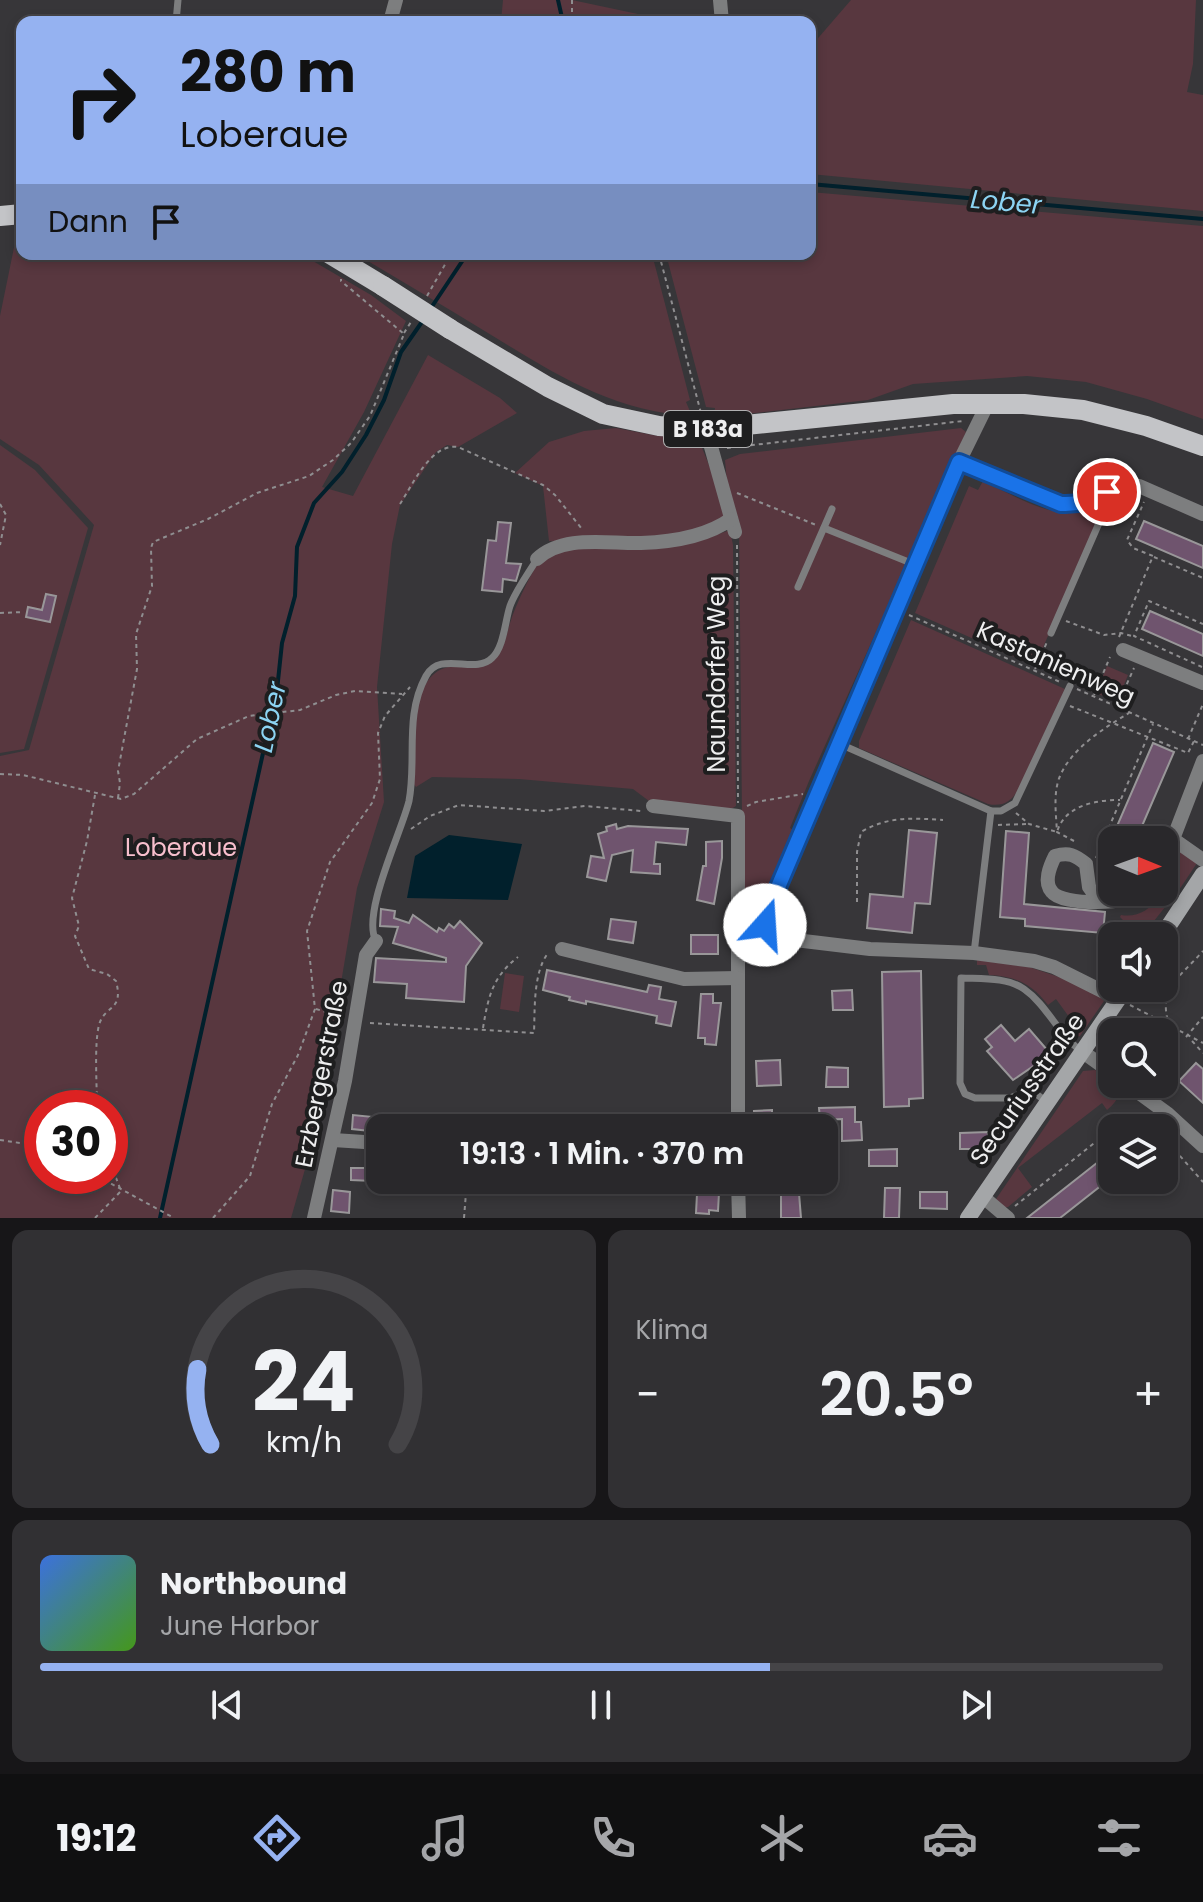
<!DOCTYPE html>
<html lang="de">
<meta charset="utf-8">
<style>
body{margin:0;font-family:Poppins,sans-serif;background:#313033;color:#f1f3f6;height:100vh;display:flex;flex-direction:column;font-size:30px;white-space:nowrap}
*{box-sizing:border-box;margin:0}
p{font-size:26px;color:#a5a6a9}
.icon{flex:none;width:44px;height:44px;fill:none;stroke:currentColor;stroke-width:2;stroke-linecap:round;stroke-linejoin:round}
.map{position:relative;height:1218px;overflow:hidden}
.sheet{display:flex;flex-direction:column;gap:12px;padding:12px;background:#171618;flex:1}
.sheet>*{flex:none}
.guide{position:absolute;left:16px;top:16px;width:800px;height:244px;border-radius:16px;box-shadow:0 4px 12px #0003,0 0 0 2px #454447;background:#95b2f1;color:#111;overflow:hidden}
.needle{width:52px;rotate:91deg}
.buttons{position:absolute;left:1098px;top:826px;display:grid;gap:16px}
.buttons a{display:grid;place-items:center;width:80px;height:80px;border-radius:16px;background:#29282b;box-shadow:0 4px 12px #0003,0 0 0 2px #454447;font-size:40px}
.speed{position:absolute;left:24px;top:1090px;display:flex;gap:16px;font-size:40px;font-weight:700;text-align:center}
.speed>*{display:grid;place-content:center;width:104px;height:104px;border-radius:50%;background:#29282b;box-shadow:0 4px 12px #0003,0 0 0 2px #454447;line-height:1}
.speed .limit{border:12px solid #d22;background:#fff;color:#111}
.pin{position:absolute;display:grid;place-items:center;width:68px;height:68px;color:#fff;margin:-34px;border:4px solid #fff;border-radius:50%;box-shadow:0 2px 8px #0007}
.me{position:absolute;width:88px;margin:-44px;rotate:19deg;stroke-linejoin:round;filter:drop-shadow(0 0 6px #0008)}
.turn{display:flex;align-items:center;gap:28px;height:168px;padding:0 32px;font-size:36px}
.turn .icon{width:104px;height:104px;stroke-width:2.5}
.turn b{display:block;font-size:56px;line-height:68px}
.then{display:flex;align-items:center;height:76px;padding:0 32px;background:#0003;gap:16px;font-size:30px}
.big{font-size:60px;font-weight:600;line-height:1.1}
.sheet .card{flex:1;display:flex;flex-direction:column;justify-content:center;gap:12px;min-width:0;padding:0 28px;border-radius:16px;background:#313033}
.sheet .dial{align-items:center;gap:0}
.dial svg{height:208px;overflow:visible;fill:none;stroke:#454447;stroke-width:7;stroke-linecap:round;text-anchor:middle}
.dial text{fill:#f1f3f6;stroke:none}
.song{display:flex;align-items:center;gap:24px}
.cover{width:96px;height:96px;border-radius:12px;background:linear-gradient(135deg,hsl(220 70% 55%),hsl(100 70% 35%))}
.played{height:8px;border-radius:4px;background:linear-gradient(90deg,#95b2f1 65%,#454447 65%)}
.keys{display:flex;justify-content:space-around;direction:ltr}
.heat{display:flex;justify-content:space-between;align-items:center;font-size:44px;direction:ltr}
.sheet .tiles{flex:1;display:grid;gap:12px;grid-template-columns:1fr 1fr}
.card:last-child{grid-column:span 2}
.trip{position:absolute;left:366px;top:1114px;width:472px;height:80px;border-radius:16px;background:#29282b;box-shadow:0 4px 12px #0003,0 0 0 2px #454447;font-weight:600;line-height:80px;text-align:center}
.tab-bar{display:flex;height:128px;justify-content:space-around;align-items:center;background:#101011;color:#a5a6a9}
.tab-bar .icon{width:56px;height:56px}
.tab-bar .selected{color:#95b2f1}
.tab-bar b{font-size:36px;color:#f1f3f6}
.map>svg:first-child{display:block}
.green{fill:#58373f;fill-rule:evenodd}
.water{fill:#01202c}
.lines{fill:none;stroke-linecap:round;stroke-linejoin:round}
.stream{stroke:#01202c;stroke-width:4}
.building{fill:#6f546e;stroke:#999799;stroke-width:2}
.path{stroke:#8f8e90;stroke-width:2;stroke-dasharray:4 4;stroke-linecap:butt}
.lane{stroke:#7d7e7f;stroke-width:7}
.street{stroke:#7d7e7f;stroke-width:14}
.secondary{stroke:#a4a6a8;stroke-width:16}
.primary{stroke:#c3c4c7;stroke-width:20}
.primary-bridge{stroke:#c3c4c7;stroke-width:20}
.route-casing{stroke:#114b97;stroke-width:20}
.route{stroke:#1a73e8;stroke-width:14}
.labels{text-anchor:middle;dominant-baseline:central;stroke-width:8;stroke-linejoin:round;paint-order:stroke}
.shield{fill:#1e1e1f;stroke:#b0b0b1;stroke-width:2}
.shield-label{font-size:22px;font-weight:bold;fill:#eeeeef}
.street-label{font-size:24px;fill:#eeeeef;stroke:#1e1e1f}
.park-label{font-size:24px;fill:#f8bfcd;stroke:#1e1e1f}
.water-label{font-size:26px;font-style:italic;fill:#8cd4f3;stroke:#1e1e1f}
</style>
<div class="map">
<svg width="1203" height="1218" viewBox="0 0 1203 1218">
<rect width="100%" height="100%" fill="#373639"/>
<g class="green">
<polygon points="503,0 572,0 652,17 661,22 501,22"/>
<polygon points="851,0 1196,0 1193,64 1187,92 1203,95 1203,211 810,174 810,43 813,44"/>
<polygon points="810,192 1203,226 1203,419 1147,399 1086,382 1027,376 913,384 868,400 713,418 715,408 706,407 666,254 810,254"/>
<path d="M22,232V254H301L371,295L406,321L364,412L322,487L353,496L428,355L500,398L517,413L458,447L447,445L436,452L400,505L392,544L377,687L384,802L357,888L316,1131L291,1218H0V756L29,750L94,525L39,465L0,439V316L17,233ZM42,1108H110V1176H42Z"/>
<path d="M356,254H652L690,400L686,402L692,416C611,412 550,371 483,330C441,304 398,279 356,254Z"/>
<path d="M616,428L658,436L698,438L731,519L707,538L730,530L733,545L736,806L731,809L649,801L633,789L519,779L432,777L416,787L413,783C414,747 406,664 459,666C475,666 487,669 498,655C505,646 507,631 511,620C515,608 532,569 541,560C549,553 565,548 574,543L549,541L543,486L515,473L549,442L584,431Z"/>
<polygon points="961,428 966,432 809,781 790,828 797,832 759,920 743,916 739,521 727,483 725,460 740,454"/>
<polygon points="0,445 35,470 88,528 24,749 0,753"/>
<path d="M983,481C1018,497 1058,525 1097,507L1098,520L1035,666L915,613L969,486L978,490Z"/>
<path d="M911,620L1065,689L1018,790C1011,802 1002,807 988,804L859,748V741Z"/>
<polygon points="1107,666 1128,675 1117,702 1096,693"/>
<path d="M1180,850L1197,863L1181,887L1142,936H1128L1130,927L1120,917L1121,915C1153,920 1166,887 1177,862L1168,859L1174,851Z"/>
<path d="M977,960L1029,967L1062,978L1103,996L1104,1001L1080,1036L1076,1037L1065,1026L1072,1021L1056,999L1048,1005C1032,984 1015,976 989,975L986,965H977Z"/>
<polygon points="505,973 524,976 519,1012 500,1009"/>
<path d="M1095,1070L1112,1079V1084H1117C1121,1096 1116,1102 1107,1110L1102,1103L1018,1168L1032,1187L1008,1207L1001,1208L994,1202L1083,1071Z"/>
</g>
<polygon class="water" points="449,835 522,844 508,900 407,898 415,856"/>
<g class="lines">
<g class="stream">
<polyline points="558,0 563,22"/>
<polyline points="810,184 1203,219"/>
<polyline points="431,308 467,254"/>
<polyline points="160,1218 277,690 282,643 295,596 297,547 314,503 342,472 366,435 384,400 401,352 424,319"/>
</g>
</g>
<g class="building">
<polygon points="1144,521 1203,546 1203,568 1136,539"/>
<polygon points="498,522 511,523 506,563 521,564 516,581 503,579 502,592 482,590 488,540 496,541"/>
<polygon points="46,594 56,596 50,622 26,617 28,607 42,610"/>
<polygon points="1150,611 1203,634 1203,656 1142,629"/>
<polygon points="1153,743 1174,752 1148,812 1136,840 1111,840"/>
<polygon points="616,824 617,829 628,826 688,829 686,845 656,842 654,864 660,864 660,874 631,872 633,850 612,855 606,881 587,877 591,856 604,858 598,834 607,831 606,827"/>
<polygon points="909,830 937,833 930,904 915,903 912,933 867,928 870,894 903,897"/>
<polygon points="1006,831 1029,833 1024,904 1105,912 1103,933 1025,926 1025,919 1000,917"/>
<polygon points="722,841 722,858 714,904 697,900 703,866 706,866 706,842"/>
<polygon points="381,909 395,911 394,918 409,923 413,915 437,932 439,928 444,931 449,924 454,928 460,921 482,943 466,966 464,1002 406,998 407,984 374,982 376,958 446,962 446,958 393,943 398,927 380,926"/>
<polygon points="611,919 636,922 633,943 608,939"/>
<rect x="691" y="935" width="27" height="19"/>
<polygon points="547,970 647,992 649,985 661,987 659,999 676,1002 671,1026 656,1023 657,1016 586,1001 586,1004 569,1000 570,997 543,990"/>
<polygon points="921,971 923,1098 909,1099 909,1106 884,1107 882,972"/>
<polygon points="852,990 853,1010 833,1010 832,991"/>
<polygon points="701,994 713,994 713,1003 721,1003 716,1045 705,1044 705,1038 698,1038"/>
<polygon points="1001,1025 1015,1041 1029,1029 1054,1058 1040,1070 1035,1065 1013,1080 987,1051 992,1047 985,1039"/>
<polygon points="780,1060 781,1085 757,1086 756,1061"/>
<polygon points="1196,1063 1203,1069 1203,1103 1179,1081"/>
<polygon points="827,1067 848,1068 848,1087 826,1087"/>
<polygon points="855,1107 855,1122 861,1122 862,1140 842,1141 842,1119 820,1120 819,1108"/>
<polygon points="772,1110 772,1117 783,1116 784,1128 755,1128 754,1111"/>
<polygon points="393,1114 432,1117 432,1115 536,1116 536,1119 560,1121 560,1128 379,1128 379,1132 352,1129 353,1115 393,1119"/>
<polygon points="988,1132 988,1149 960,1149 960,1133"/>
<polygon points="897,1149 897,1166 869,1166 869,1150"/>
<polygon points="1112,1151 1112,1177 1060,1218 1027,1218"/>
<polygon points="366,1152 380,1153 380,1177 373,1177 373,1181 351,1180 351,1168 365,1168"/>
<polygon points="662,1180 724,1180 723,1194 719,1193 718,1211 709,1210 709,1214 696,1213 697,1194 662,1192"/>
<polygon points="781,1181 798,1181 801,1218 781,1218"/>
<polygon points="885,1188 900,1188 899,1218 884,1218"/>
<polygon points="333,1190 350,1192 349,1213 331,1211"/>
<polygon points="920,1192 947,1192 947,1209 920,1208"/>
</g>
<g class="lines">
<g class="path">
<polyline points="572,0 572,17 574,22"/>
<polyline points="659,254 701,413"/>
<polyline points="427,296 451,254"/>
<polyline points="404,333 411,322"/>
<polyline points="727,448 963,421"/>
<polyline points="737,493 816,525"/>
<polyline points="0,504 6,515 0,545"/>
<path d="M400,504C413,484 431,443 458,447L543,485L555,495L582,529"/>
<polyline points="737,545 738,803"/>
<polyline points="1154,557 1203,578"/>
<polyline points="0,613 24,612"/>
<polyline points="909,615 1060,682"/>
<polyline points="1066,621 1104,635 1121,633 1132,636"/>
<polyline points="1119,637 1153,556 1133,548 1127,540 1144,502"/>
<polyline points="1202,667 1134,636 1149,601 1203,624"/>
<polyline points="1035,669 1047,642"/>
<polyline points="1077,689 1203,745"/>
<polyline points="1094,695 1110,657"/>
<polyline points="1070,706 1188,753 1194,741"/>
<polyline points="1117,706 1134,668"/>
<polyline points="1188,739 1203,704"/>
<polyline points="0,774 23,775 121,799 134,794 197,739 249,716 300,710 336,695 355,691 402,694"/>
<path d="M95,795L87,841L72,898L79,926L75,936L89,969L107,974L116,981C124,1012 105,1004 99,1025C94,1045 97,1086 97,1108"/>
<polyline points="118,798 120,783 118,771 137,669 136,634 152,586 151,548 153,542 208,519 257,493 309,476 333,460 351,443 370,416 404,334 341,281 341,279"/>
<polyline points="747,806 756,802 803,794"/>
<path d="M1016,813L1029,824L1057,832C1065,805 1096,800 1120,800"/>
<polyline points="998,825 1028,824"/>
<polyline points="411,829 430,816 459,805 544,811 585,806 641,811"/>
<path d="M1074,841L1057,832C1056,814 1053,792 1060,776C1072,748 1104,728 1129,713"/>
<polyline points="1096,858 1153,724"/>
<path d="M857,902V852L861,832C888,816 913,818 943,820"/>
<polyline points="1130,1005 1203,1043"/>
<polyline points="316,1009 340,1016"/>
<path d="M370,1023L534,1033C535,1009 533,973 548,953"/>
<path d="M1170,1027C1156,990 1180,977 1203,951"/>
<path d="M483,1028C488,998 492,977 518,957"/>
<polyline points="1186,1037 1203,1017"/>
<polyline points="1192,1041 1203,1053"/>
<polyline points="1114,1128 1132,1114 1152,1128"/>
<polyline points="1164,1138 1203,1182"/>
<polyline points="0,1140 20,1143 42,1153"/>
<polyline points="97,1176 174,1218"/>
<polyline points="1015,1206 1112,1129"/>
<polyline points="95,1218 121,1191 110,1162"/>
<polyline points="213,1218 250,1176 272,1104 298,1055 315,1009 307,931 330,862 372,803 380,779 378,733 385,716 410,687"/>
<polyline points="464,1218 467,1180"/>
</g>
<g class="lane">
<polyline points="176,22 178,0"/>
<polyline points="824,528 916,565"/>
<polyline points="798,587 832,509"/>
<polyline points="1051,633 1106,507 1107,492"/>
<polyline points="840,744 991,811 1001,811 1015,803 1070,686"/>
<path d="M376,941C361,914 402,831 409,801C417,759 404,716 426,676C440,650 475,675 492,658C504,647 505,621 510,606C516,590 528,574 537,559"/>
<polyline points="974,953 991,811"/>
<path d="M1048,1103L1035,1093L1025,1092L1010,1098H975L965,1094L960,1083L961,978C981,979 1007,977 1024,989C1047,1005 1058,1034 1081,1051"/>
</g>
<g class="street">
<polyline points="720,0 722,22"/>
<polyline points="390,22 396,0"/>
<polyline points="988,403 959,462 770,906 765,925 787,939 870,949 974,953 1034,961 1054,967 1118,999"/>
<polyline points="706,429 735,532"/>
<path d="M959,462L1061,504C1090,506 1110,483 1139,486L1203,514"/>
<path d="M537,559C563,534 608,544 641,543C672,542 706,537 731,519"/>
<polyline points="1123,650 1203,683"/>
<polyline points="1203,761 1173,839 1203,860"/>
<polyline points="653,806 738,816 738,1128"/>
<polyline points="1164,856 1173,839"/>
<path d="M1099,901L1089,887L1086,864C1075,855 1069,852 1055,856C1050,866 1043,882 1052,892C1062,906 1132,905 1144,892"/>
<polyline points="562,949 684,979 738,978"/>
<polyline points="1083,1052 1112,1073"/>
<polyline points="1127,1084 1168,1114 1203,1146"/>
<polyline points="333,1140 380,1143"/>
<polyline points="738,1180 739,1218"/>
<polyline points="982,1196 1008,1218"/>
<polyline points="314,1218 345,1081 366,955 376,941"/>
</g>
<g class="secondary">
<polyline points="1162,936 1203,874"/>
<polyline points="968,1218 1126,988"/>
</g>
<g class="primary">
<polyline points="0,216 22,214"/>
<polyline points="330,254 383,286"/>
<polyline points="450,329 548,387 603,414 659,426 706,429 953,404 1024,404 1083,410 1146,426 1203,446"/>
</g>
<polyline class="primary-bridge" points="383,286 450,329"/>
</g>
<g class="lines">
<g class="route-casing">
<path id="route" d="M765,925L770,906L959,462L1061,504C1079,505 1092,500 1107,492"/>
</g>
<use href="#route" class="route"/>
</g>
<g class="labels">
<rect class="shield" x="664" y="411" width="88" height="36" rx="6"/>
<g class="shield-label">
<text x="708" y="429">B 183a</text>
</g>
<g class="street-label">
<text transform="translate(1056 663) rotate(24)">Kastanienweg</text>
<text transform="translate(716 674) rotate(-90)">Naundorfer Weg</text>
<text transform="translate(321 1074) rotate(-79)">Erzbergerstraße</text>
<text transform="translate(1027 1089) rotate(-55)">Securiusstraße</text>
</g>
<g class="park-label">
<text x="181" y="847">Loberaue</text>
</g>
<g class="water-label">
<text transform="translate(1006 202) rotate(5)">Lober</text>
<text transform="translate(270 717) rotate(-78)">Lober</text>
</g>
</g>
</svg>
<div class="buttons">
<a><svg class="needle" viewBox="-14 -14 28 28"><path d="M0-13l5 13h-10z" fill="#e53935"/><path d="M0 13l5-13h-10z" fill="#a5a6a9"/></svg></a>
<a><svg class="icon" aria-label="sound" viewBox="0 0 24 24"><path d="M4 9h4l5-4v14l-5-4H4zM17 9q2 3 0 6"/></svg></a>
<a><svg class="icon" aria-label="search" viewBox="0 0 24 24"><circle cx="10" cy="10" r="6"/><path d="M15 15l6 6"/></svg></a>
<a><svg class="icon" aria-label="layers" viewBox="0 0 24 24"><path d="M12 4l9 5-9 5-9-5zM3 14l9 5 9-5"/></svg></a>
</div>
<div class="speed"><div class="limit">30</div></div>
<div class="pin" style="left:1107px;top:492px;background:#d93025"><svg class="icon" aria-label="arrive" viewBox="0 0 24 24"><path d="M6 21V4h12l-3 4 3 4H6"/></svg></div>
<svg class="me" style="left:765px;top:925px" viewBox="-20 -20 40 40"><circle r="19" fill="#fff"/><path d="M0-13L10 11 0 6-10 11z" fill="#1a73e8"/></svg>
<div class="trip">19:13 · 1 Min. · 370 m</div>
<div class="guide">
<div class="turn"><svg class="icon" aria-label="right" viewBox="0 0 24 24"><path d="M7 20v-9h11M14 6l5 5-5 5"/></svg><div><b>280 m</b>Loberaue</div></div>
<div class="then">Dann<svg class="icon" aria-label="arrive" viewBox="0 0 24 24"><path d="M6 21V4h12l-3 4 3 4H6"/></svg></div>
</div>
</div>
<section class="sheet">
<div class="tiles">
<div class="card dial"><svg viewBox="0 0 100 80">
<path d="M14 69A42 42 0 1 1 86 69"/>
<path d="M14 69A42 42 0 0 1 9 40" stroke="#95b2f1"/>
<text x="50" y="56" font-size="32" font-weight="700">24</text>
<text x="50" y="72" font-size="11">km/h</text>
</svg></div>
<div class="card"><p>Klima</p>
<div class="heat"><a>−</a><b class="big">20.5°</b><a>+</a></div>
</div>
<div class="card">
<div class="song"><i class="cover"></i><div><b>Northbound</b><p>June Harbor</p></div></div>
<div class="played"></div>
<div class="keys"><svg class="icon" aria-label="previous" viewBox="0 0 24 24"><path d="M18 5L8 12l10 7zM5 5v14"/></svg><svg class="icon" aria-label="pause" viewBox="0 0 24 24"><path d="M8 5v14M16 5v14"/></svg><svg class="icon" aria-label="next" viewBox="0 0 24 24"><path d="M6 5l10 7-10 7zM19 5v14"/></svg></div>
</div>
</div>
</section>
<nav class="tab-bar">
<b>19:12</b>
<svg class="icon selected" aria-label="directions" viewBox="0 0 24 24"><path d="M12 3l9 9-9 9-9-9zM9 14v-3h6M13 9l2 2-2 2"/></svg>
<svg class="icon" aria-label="music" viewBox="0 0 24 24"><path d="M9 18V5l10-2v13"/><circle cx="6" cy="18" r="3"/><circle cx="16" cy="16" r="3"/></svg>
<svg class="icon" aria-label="phone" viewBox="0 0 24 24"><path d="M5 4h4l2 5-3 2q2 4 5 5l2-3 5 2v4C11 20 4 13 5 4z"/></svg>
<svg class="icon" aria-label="climate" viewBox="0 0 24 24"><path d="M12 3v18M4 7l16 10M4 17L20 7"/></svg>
<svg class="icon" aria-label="car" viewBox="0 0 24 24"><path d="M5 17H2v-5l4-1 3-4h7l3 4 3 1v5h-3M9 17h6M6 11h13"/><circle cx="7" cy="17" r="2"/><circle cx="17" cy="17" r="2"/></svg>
<svg class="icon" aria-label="filters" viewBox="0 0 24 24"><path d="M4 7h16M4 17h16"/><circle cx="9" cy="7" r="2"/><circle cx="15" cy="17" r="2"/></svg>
</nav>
